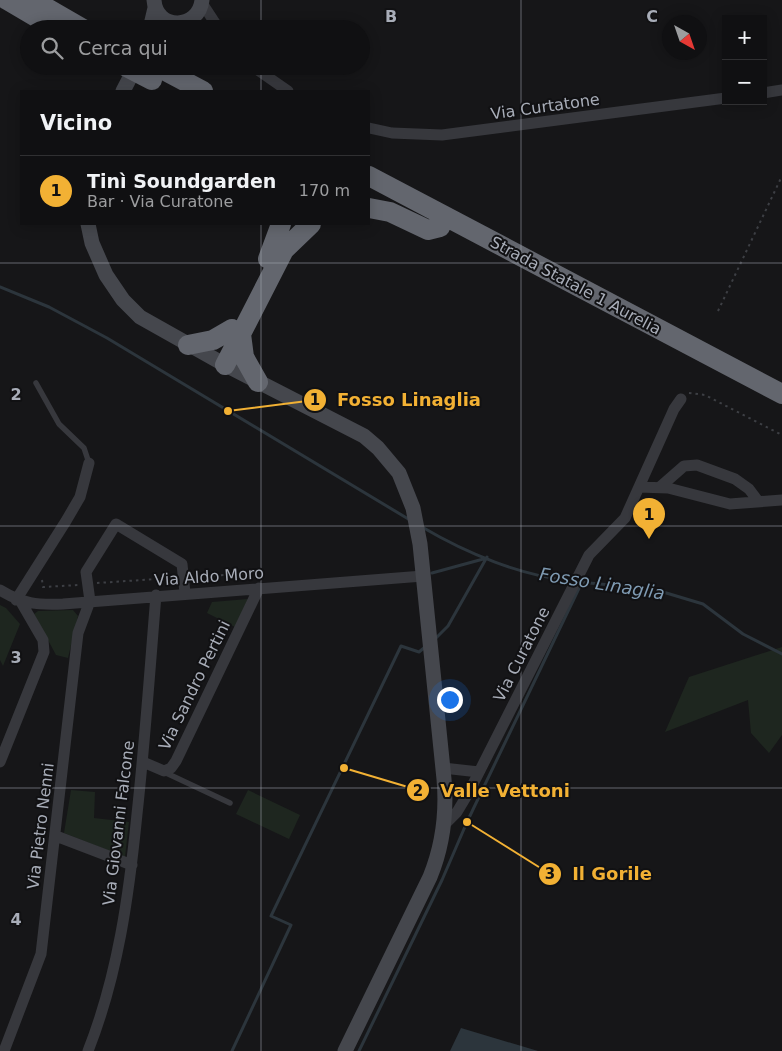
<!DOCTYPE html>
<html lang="it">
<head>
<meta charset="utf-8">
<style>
  body { margin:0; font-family:"DejaVu Sans",sans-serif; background:#1e1e20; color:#f1f3f6 }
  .controls { position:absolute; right:15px; top:15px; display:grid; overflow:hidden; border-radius:0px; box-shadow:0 2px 12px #0003 }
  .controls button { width:45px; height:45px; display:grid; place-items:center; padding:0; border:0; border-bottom:1px solid #303032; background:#101012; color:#f1f3f6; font:25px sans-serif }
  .compass { position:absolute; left:662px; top:15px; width:45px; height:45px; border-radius:50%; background:#101012; box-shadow:0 2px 12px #0003; rotate:140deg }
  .you { position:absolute; left:449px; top:699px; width:18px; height:18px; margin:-12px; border:4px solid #fff; border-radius:50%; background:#1a73e8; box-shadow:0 0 0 8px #1a73e833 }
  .badge { display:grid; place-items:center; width:32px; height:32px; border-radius:50%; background:#f2b134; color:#111; font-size:16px; font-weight:700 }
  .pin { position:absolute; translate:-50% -41px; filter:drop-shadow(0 1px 2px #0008) }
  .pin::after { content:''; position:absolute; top:26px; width:18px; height:15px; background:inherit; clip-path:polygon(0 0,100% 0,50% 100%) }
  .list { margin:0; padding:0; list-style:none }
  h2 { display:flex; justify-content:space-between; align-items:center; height:65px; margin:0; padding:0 20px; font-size:21px }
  h2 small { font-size:16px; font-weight:400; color:#9c9d9f }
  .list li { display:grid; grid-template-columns:32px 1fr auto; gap:15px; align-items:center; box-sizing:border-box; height:70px; padding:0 20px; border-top:1px solid #303032 }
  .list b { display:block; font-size:19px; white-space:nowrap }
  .list p { margin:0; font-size:16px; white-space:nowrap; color:#9c9d9f }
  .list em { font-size:16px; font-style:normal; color:#9c9d9f }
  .icon { flex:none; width:28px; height:28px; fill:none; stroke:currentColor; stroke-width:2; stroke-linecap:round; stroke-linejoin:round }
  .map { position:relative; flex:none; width:782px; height:1051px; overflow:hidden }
  .search { position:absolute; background:#101012; box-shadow:0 2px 12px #0003; left:20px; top:20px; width:350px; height:55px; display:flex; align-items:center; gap:12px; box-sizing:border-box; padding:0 18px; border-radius:28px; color:#9c9d9f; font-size:19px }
  .panel { position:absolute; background:#101012; box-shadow:0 2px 12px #0003; left:20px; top:90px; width:350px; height:135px; border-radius:0px }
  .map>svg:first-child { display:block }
</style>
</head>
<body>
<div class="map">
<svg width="782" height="1051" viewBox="0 0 782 1051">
  <rect width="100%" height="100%" fill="#161618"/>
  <path fill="#1e261f" d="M248,599L235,627L207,613L212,602Z
    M0,605L6,608L20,624L3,666L0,660Z
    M73,610L78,616L68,658L56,655L34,614L38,611Z
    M782,647V735L769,753L751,733L748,700L665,732L689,677Z
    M71,790L95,792L94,818L129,822L125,857L64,833Z
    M248,790L300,815L289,839L236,814Z"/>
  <path fill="#2c353c" d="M461,1028L538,1051H450Z"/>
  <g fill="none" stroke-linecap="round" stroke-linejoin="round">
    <path stroke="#2c353c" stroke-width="3" d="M0,287L49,307L107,338L410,520
      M422,527C466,553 521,576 572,581
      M432,573L487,558
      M579,582L653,589L703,604L743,634L782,654
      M434,640L448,626L487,557
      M232,1051L291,925L271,916L401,646L419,652L425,647
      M359,1051L442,880L467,822L582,582"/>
    <path stroke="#3d3f44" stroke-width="2" stroke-dasharray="2.5 4" stroke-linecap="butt" d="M718,311L782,176
      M689,393L705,395L782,435
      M195,577L255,573L263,578
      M42,580L43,587L78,585
      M97,583L172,578"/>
    <path stroke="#37383d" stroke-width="5.5" d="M36,383L59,424L84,448L89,463
      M164,772L230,803"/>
    <path stroke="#37383d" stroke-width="11" d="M202,3L219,29
      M252,66L288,91
      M763,93L782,90
      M369,128L392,133L442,135L726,98
      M639,487L668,488L730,504L782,500
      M660,487L684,466L697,465L735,479L749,489L758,501
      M0,590C23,604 37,605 63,604L423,576
      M16,600L66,521L80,497L89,463
      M0,762L44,652L43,640L21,602
      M143,762L164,771L171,768L176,761L259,588
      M443,768L479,772
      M444,825L457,812L469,792L589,555L625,518L674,409L681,399
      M56,836L132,865
      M4,1051L41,954L78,633L90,601L86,572L116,524L182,564L185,593
      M88,1051C118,975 129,895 137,814C145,741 150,668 156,595"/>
    <path stroke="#45474d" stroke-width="15" d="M154,0C156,31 199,30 202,0
      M150,29L155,8
      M123,91L136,66
      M88,224L92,243L106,275L123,300L140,317L220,362L364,436L378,448L399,473L413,508L420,544L444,779C447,813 443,845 430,877L345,1051"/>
    <path stroke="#63666e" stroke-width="20" d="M7,0L46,23
      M33,0L83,29
      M156,66L203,91
      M369,176L782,394
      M369,208L390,212L428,230L440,227
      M268,259L281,224
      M241,334L244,357L258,382
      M188,345L213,340L232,329
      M225,365L284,250L311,224"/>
    <path stroke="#63666e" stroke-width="20" d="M125,66L152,80"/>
  </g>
  <path fill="none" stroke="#a8adb8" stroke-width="1" stroke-opacity="0.55" d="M261,0V29M521,0V1051M261,66V91M261,224V1051M0,263H782M0,526H782M0,788H782"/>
  <g text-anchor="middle" stroke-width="4" stroke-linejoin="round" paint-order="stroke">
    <g font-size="16" fill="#a8adb8" stroke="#111113">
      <text transform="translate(545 106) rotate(-8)" y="6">Via Curtatone</text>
      <text transform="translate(576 285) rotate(28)" y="6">Strada Statale 1 Aurelia</text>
      <text transform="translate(209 576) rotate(-4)" y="6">Via Aldo Moro</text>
      <text transform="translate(521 654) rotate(-63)" y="6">Via Curatone</text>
      <text transform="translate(194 685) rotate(-64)" y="6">Via Sandro Pertini</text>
      <text transform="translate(118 823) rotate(-83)" y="6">Via Giovanni Falcone</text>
      <text transform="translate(40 826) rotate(-83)" y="6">Via Pietro Nenni</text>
    </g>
    <g font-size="18" font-style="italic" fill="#7f9bb3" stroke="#111113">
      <text transform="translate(602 584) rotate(9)" y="6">Fosso Linaglia</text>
    </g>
  </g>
  <g font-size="16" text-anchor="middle" font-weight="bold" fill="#a8adb8" stroke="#111113" stroke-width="4" stroke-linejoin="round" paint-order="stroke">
    <text x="391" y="22">B</text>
    <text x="652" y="22">C</text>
    <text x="16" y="400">2</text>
    <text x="16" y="663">3</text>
    <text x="16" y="925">4</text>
  </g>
  <path fill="none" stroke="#f2b134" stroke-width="2" d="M228 411L315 400M344 768L418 790M467 822L550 874"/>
  <g fill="#f2b134" stroke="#111113" stroke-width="2">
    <circle cx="228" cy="411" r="5"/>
    <circle cx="344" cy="768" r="5"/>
    <circle cx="467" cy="822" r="5"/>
    <circle cx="315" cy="400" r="12"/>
    <circle cx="418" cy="790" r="12"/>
    <circle cx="550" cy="874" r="12"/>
  </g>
  <g font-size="15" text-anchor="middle" font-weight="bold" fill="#111">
    <text x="315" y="405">1</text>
    <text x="418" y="796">2</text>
    <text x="550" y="879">3</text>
  </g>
  <g font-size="18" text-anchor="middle" font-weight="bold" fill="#f2b134" stroke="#111113" stroke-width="4" stroke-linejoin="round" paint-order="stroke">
    <text x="409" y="406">Fosso Linaglia</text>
    <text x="505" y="797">Valle Vettoni</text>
    <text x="612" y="880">Il Gorile</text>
  </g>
</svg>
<div class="controls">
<button>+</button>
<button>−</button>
</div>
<svg class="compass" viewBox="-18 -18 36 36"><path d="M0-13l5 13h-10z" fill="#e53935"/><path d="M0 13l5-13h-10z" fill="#9c9d9f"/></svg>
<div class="you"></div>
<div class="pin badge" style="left:649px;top:539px">1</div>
<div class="search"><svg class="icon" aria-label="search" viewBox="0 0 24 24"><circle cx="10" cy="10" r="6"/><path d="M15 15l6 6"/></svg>Cerca qui</div>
<section class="panel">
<h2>Vicino<small></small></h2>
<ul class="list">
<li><span class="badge">1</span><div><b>Tinì Soundgarden</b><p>Bar · Via Curatone</p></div><em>170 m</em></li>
</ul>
</section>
</div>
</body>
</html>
